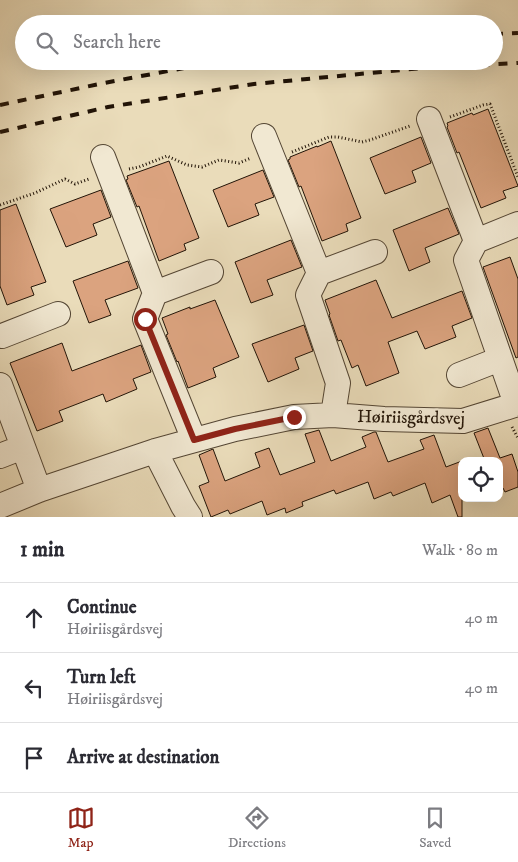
<!DOCTYPE html>
<html lang="en">
<head>
<meta charset="utf-8">
<style>
  body { margin:0; font-family:"IM FELL DW Pica",serif; background:#f7f7f7; color:#2b2b33 }
  .controls { position:absolute; right:15px; bottom:15px; display:grid; overflow:hidden; border-radius:10px; box-shadow:0 5px 20px #0002 }
  .controls button { width:45px; height:45px; display:grid; place-items:center; padding:0; border:0; border-bottom:1px solid #e1e1e2; background:#fff; color:#2b2b33; font:25px sans-serif }
  .stop { position:absolute; width:15px; height:15px; margin:-11px; border:4px solid #8f2418; border-radius:50%; background:#fff }
  .stop.end { background:#8f2418; border-color:#fff; box-shadow:0 1px 5px #0008 }
  .list { margin:0; padding:0; list-style:none }
  h2 { display:flex; justify-content:space-between; align-items:center; height:65px; margin:0; padding:0 20px; font-size:21px }
  h2 small { font-size:16px; font-weight:400; color:#7c7c81 }
  .list li { display:grid; grid-template-columns:32px 1fr auto; gap:15px; align-items:center; box-sizing:border-box; height:70px; padding:0 20px; border-top:1px solid #e1e1e2 }
  .list b { display:block; font-size:19px; white-space:nowrap }
  .list p { margin:0; font-size:16px; white-space:nowrap; color:#7c7c81 }
  .list em { font-size:16px; font-style:normal; color:#7c7c81 }
  .icon { flex:none; width:28px; height:28px; fill:none; stroke:currentColor; stroke-width:2; stroke-linecap:round; stroke-linejoin:round }
  .map { position:relative; flex:none; width:518px; height:517px; overflow:hidden }
  .search { position:absolute; background:#fff; box-shadow:0 5px 20px #0002; left:15px; right:15px; top:15px; height:55px; display:flex; align-items:center; gap:12px; box-sizing:border-box; padding:0 18px; border-radius:28px; color:#7c7c81; font-size:19px }
  .sheet { height:275px; background:#fff }
  nav { display:flex; justify-content:space-around; align-items:center; box-sizing:border-box; height:70px; border-top:1px solid #e1e1e2; background:#fff; font-size:14px; color:#7c7c81 }
  nav a { display:grid; justify-items:center; gap:2px }
  nav .on { color:#8f2418 }
  .map>svg:first-child { display:block }
</style>
</head>
<body>
<div class="map">
<svg width="518" height="517" viewBox="0 0 518 517">
  <rect width="100%" height="100%" fill="#eadcba"/>
  <filter id="stains"><feTurbulence type="fractalNoise" baseFrequency=".004" numOctaves="4"/><feColorMatrix values="0 0 0 0 .2 0 0 0 0 .09 0 0 0 0 .02 0 0 0 .5 -.17"/></filter>
  <radialGradient id="worn" r=".72"><stop offset=".6" stop-color="#630" stop-opacity="0"/><stop offset="1" stop-color="#630" stop-opacity=".3"/></radialGradient>
  <path fill="#dba37f" stroke="#221407" d="M488,109L518,186L503,191L506,198L481,208L459,152L457,153L447,127L448,126L447,123L472,113L473,115Z
    M421,137L431,163L412,171L416,182L385,194L370,158Z
    M331,141L361,218L346,224L348,231L322,241L301,186L299,187L288,160L290,159V157L317,146V147Z
    M169,161L199,238L184,244L186,250L159,261L139,206L137,207L126,180L128,179L127,176Z
    M263,170L274,197L255,204L259,215L228,227L213,190Z
    M101,190L111,217L93,224L97,235L66,247L50,209Z
    M16,204L46,282L31,287L34,295L7,305L0,286V210Z
    M448,208L459,234L425,248L430,262L409,271L393,230Z
    M291,240L302,267L267,280L273,295L251,303L235,262Z
    M510,257L518,279V357L516,358L483,267Z
    M128,261L138,288L105,300L111,315L89,323L73,281Z
    M376,280L392,318L462,291L472,318L452,326L456,337L425,349L417,331L388,342L399,373L366,386L358,365L352,368L341,340L338,341L329,315L330,314L325,300Z
    M215,300L239,357L213,368L216,377L188,388L178,361L177,362L166,335L168,334L162,318L190,307V309Z
    M304,325L313,351L295,358L299,369L268,382L252,344Z
    M62,343L72,371L141,345L151,372L133,379L137,389L106,402L103,394L59,411L63,421L37,431L10,363Z
    M488,428L500,458L512,454L518,472V487L505,492L503,488L499,489V461H485L474,433Z
    M319,430L331,461L366,447L362,437L374,432H376L388,462L424,449L420,440L434,435L446,467L462,461V517H458L450,495L432,503L425,483L393,496L391,492L374,499L368,482L336,494L334,490L302,502L303,506L286,513L285,508L267,515L262,501L230,514L228,510L211,517L199,486L209,482L199,455L213,449L225,481L260,467L255,453L269,448L280,475L315,462L305,434Z"/>
  <g fill="none" stroke-linecap="round" stroke-linejoin="round">
    <g stroke="#544634" stroke-width="26">
      <path id="minor" d="M429,119L476,241L466,260L516,404
        M264,136L319,273L308,295L338,383L333,415
        M103,157L155,293L145,319L194,440
        M476,241L518,224
        M319,273L375,252
        M155,293L211,272
        M2,336L58,314
        M459,375L500,359
        M0,385L39,490
        M155,451L183,506L190,517
        M0,456L23,447
        M0,506L39,490L155,451L235,429L294,417L333,415L384,419L463,421L518,404"/>
    </g>
    <path stroke="#221407" stroke-width="3" stroke-dasharray="1 2.5" stroke-linecap="butt" d="M450,117L483,105L490,104L518,177
      M292,152L329,137H338L362,142L370,140L410,126
      M129,169L139,167L167,156L187,165L202,167L219,160L239,163L251,158
      M0,205L35,193L65,179L75,184L89,179
      M512,427L518,438"/>
    <use href="#minor" stroke="#f1e8d2" stroke-width="24"/>
    <path stroke="#221407" stroke-width="4" stroke-dasharray="9 9" stroke-linecap="butt" d="M494,34L518,33
      M0,105L104,83L222,61
      M0,132L108,107L254,84L423,68L518,63"/>
  </g>
  <g fill="none" stroke-linecap="round" stroke-linejoin="round">
    <path stroke="#8f2418" stroke-width="6" d="M145,319L194,440L235,429L294,417"/>
  </g>
  <g text-anchor="middle" stroke-width="4" stroke-linejoin="round" paint-order="stroke">
    <g font-size="18" fill="#221407" stroke="#f1e8d2">
      <text transform="translate(411 417) rotate(1)" y="6">Høiriisgårdsvej</text>
    </g>
  </g>
  <rect width="100%" height="100%" filter="url(#stains)"/>
  <rect width="100%" height="100%" fill="url(#worn)"/>
</svg>
<div class="controls">
<button><svg class="icon" aria-label="locate" viewBox="0 0 24 24"><circle cx="12" cy="12" r="6"/><path d="M12 2v4M12 18v4M2 12h4M18 12h4"/></svg></button>
</div>
<div class="stop" style="left:145px;top:319px"></div>
<div class="stop end" style="left:294px;top:417px"></div>
<div class="search"><svg class="icon" aria-label="search" viewBox="0 0 24 24"><circle cx="10" cy="10" r="6"/><path d="M15 15l6 6"/></svg>Search here</div>
</div>
<section class="sheet">
<h2>1 min<small>Walk · 80 m</small></h2>
<ul class="list">
<li><svg class="icon" aria-label="ahead" viewBox="0 0 24 24"><path d="M12 20V5M6 11l6-6 6 6"/></svg><div><b>Continue</b><p>Høiriisgårdsvej</p></div><em>40 m</em></li>
<li><svg class="icon" aria-label="left" viewBox="0 0 24 24"><path d="M17 20v-9H6M10 6l-5 5 5 5"/></svg><div><b>Turn left</b><p>Høiriisgårdsvej</p></div><em>40 m</em></li>
<li><svg class="icon" aria-label="arrive" viewBox="0 0 24 24"><path d="M6 21V4h12l-3 4 3 4H6"/></svg><div><b>Arrive at destination</b></div></li>
</ul>
</section>
<nav>
<a class="on"><svg class="icon" aria-label="map" viewBox="0 0 24 24"><path d="M3 6l6-2 6 2 6-2v14l-6 2-6-2-6 2zM9 4v14M15 6v14"/></svg>Map</a>
<a><svg class="icon" aria-label="directions" viewBox="0 0 24 24"><path d="M12 3l9 9-9 9-9-9zM9 14v-3h6M13 9l2 2-2 2"/></svg>Directions</a>
<a><svg class="icon" aria-label="saved" viewBox="0 0 24 24"><path d="M7 4h10v16l-5-4-5 4z"/></svg>Saved</a>
</nav>
</body>
</html>
